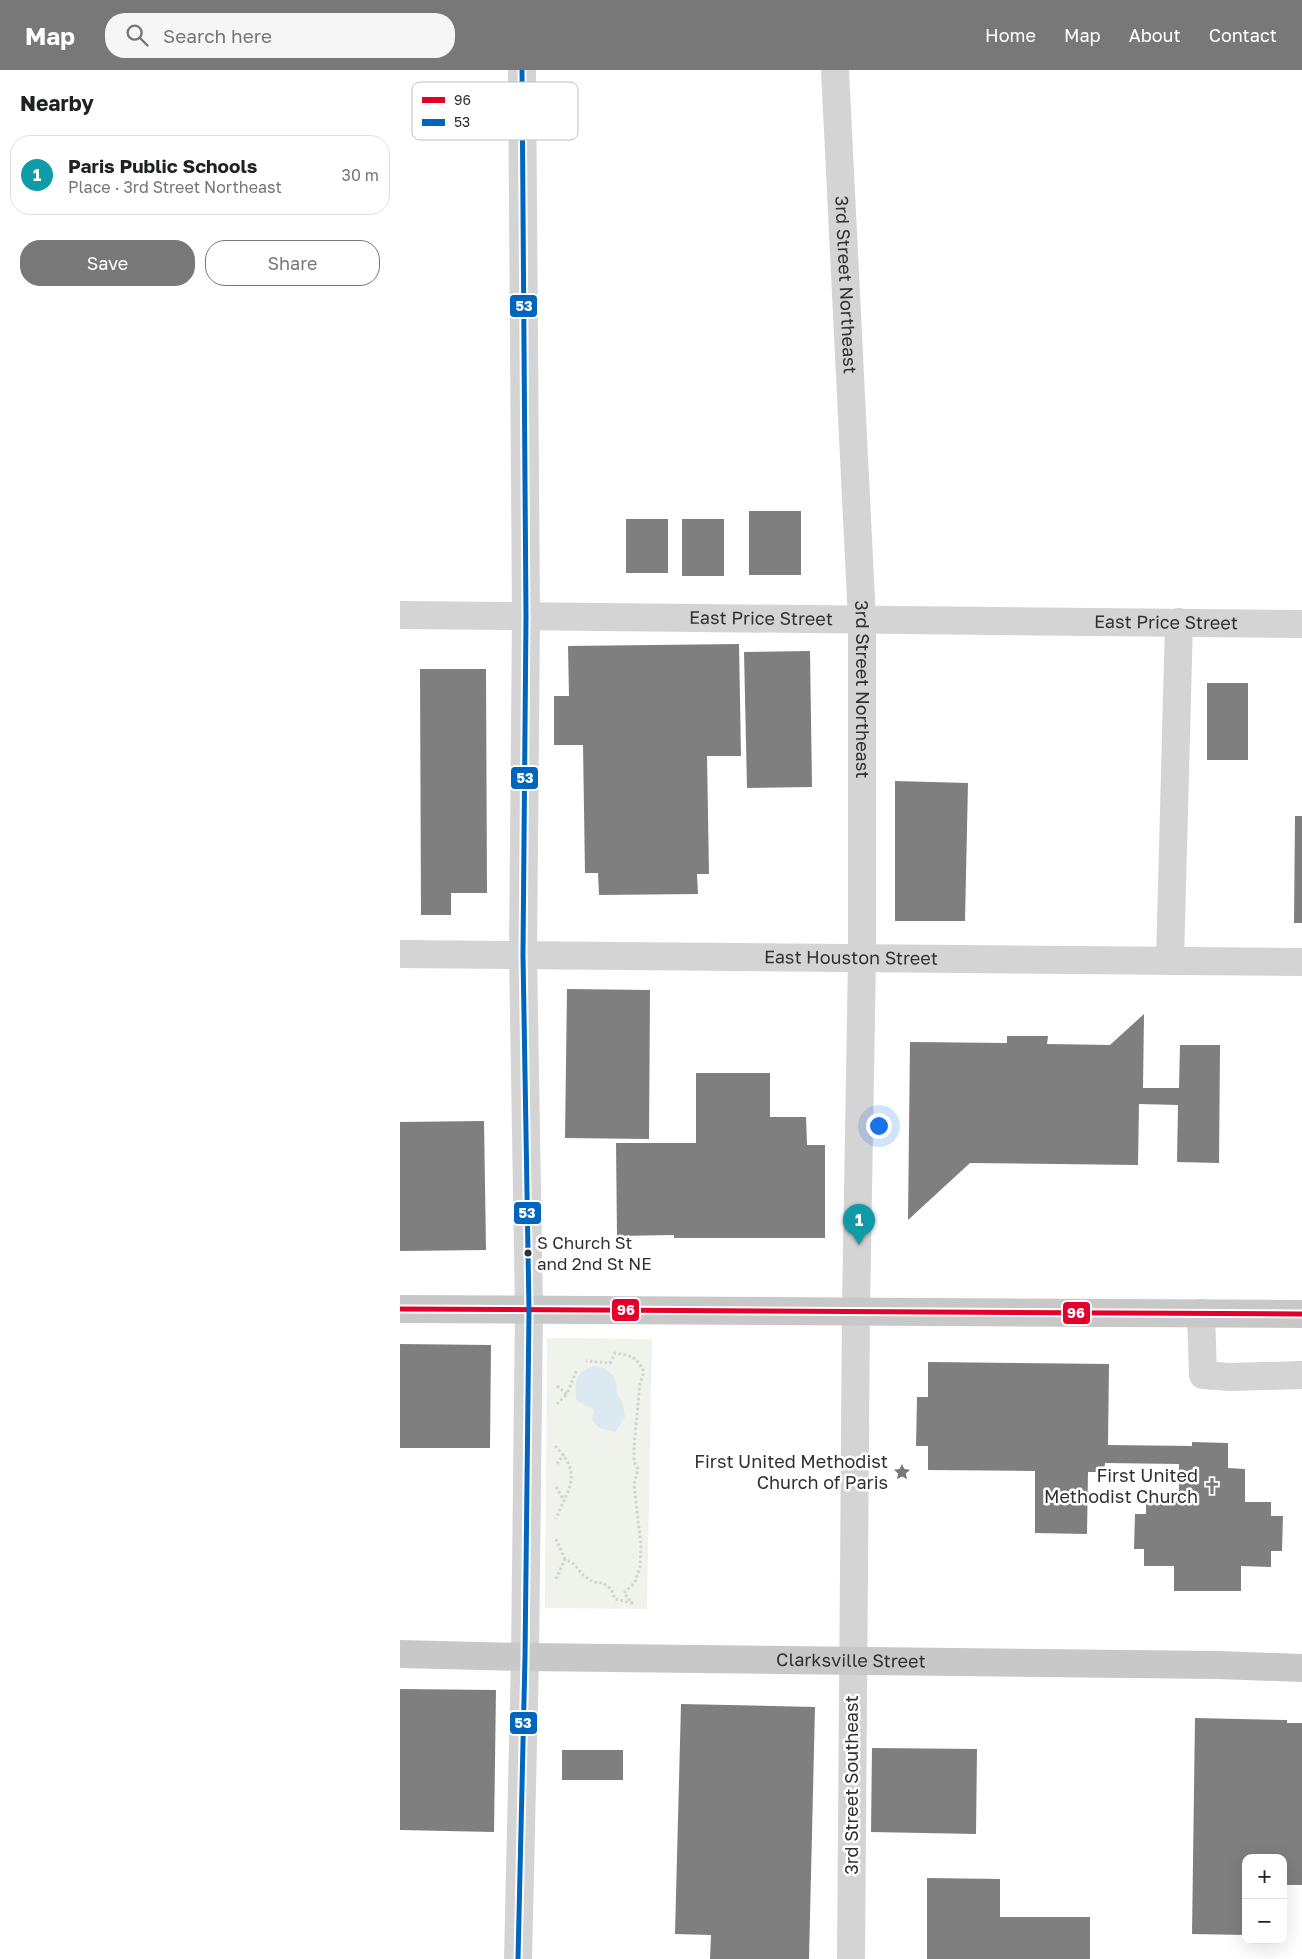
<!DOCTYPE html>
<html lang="en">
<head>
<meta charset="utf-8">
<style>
  body { margin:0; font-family:"Golos Text",sans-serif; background:#f6f6f6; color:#202124 }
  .controls { position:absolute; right:15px; bottom:15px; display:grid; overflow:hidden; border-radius:10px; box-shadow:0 5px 20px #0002 }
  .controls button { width:45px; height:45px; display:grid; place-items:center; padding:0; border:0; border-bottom:1px solid #e0e0e0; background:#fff; color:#202124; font:25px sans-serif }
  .you { position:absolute; left:478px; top:1055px; width:18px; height:18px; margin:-12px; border:4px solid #fff; border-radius:50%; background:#1a73e8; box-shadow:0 0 0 8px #1a73e833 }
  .badge { display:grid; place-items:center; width:32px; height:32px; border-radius:50%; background:#787878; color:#fff; font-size:16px; font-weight:700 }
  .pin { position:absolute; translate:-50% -41px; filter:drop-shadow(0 1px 2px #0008) }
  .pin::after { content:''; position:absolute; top:26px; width:18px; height:15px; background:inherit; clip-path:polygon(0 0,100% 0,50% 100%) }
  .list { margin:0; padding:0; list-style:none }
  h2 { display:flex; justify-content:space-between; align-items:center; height:65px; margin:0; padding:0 20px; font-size:21px }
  h2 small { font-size:16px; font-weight:400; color:#757577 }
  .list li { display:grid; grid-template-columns:32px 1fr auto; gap:15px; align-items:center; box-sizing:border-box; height:80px; margin:0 10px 10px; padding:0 10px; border:1px solid #e0e0e0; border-radius:20px }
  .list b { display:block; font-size:19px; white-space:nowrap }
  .list p { margin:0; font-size:16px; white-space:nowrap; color:#757577 }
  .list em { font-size:16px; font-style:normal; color:#757577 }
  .actions { display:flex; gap:10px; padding:15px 20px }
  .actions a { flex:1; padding:11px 0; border:1px solid #787878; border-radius:20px; text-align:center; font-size:18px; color:#787878 }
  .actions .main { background:#787878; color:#fff }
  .icon { flex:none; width:28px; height:28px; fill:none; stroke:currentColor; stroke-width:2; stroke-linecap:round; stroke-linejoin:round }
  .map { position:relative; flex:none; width:902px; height:1889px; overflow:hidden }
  header { display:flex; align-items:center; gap:30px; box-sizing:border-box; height:70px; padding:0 25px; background:#787878; color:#fff }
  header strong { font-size:24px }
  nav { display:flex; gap:28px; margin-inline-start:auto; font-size:18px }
  .search { width:350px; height:45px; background:#f6f6f6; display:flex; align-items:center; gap:12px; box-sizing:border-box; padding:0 18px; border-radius:20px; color:#757577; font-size:19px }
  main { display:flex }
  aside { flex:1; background:#fff }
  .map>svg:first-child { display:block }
</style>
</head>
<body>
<header>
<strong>Map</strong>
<div class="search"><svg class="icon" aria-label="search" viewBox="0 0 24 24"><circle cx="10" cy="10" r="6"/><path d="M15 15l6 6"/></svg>Search here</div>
<nav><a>Home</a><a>Map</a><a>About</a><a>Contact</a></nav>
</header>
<main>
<aside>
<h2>Nearby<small></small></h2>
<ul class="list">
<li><span class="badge" style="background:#0f9aa8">1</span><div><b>Paris Public Schools</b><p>Place · 3rd Street Northeast</p></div><em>30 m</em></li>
</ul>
<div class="actions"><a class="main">Save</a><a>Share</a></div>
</aside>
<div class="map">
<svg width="902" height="1889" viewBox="0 0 902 1889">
  <rect width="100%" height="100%" fill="#fff"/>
  <path fill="#f0f2ec" d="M147,1268L252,1269L247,1539L145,1538Z"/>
  <path fill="#dde9f0" d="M194,1296L204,1298L213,1306L216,1312L217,1324L223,1334L225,1347L215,1362L199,1358L192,1350L194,1340L177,1331C173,1315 176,1300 194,1296Z"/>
  <path fill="#7f7f7f" d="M349,441H401V505H349Z
    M226,449H268V503H226Z
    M282,449H324V506H282Z
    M339,574L341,686H307L309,804H297L298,824L199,825L198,803H185L183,675H154V626H169L168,576Z
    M410,581L412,717L347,718L344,582Z
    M20,599H86L87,823H51V845H21Z
    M807,613H848V690H807Z
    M495,711L568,713L565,851H495Z
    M895,746H902V853H894Z
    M167,919L250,920L249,1069L165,1068Z
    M744,944L743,1018H779L780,975H820L819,1093L777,1092L778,1035L739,1034L738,1095L570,1093L508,1150L510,972L607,973V966H648L647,974L710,975Z
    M296,1003H370V1047H406L407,1075H425V1168H274V1165L217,1166L216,1073H296Z
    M84,1051L86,1180L0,1181V1052Z
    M0,1274L91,1275L90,1378H0Z
    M528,1292L709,1294L708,1375L792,1376V1372L828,1373V1398L845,1399V1432H871V1446H883L882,1481H871V1497L841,1496V1521H774V1496H744V1479H734L735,1444H746V1430L779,1431V1394L705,1393L704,1402H688L687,1464L635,1463V1401L528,1400V1376H516L517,1327H528Z
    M0,1619L96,1620L94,1762L0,1760Z
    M281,1634L415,1637L409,1889H310L311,1865L275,1864Z
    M795,1648L887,1650V1653H902V1815H883V1788H846V1865L792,1864Z
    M472,1678L577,1679L576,1764L471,1762Z
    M162,1680H223V1710H162Z
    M527,1808L600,1809V1847H690V1889H527Z"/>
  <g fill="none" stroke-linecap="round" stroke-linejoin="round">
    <path stroke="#d3d3d3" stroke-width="3" stroke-dasharray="2.5 2.5" stroke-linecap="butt" d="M157,1316L167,1324L177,1299
      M157,1334L167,1324
      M155,1376C184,1405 168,1418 156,1449
      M157,1394L164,1384
      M156,1417L164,1430
      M156,1469L165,1489L174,1494L183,1505L193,1512L203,1513L211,1519L215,1529L232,1533L224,1523L235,1512L240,1497L241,1477L234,1414L238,1399L234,1392V1377L240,1313L244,1302C236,1286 232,1286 215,1283L210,1293L186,1291
      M156,1509L165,1489"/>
    <g stroke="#d4d4d4" stroke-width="28">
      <path id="s1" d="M435,0L462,550V888L456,1240L451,1889"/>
      <path id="s2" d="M0,545L902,554"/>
      <path id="s3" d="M0,884L902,892"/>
      <path d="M770,891L779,552"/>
      <path d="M801,1243L803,1305L830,1307L902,1305"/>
      <path d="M118,1889L125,1587L129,1240L123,885L126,547L122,0"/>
    </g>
    <g stroke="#c8c8c8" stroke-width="28">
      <path d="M0,1239L902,1244"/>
      <path id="s4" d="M0,1584L125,1587L818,1595L902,1598"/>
    </g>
    <g stroke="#fff" stroke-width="9">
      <path id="bus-1" d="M0,1239L902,1244"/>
    </g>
    <g stroke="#fff" stroke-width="9">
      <path id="bus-2" d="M118,1889L125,1587L129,1240L123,885L126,547L122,0"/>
    </g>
    <use href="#bus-1" stroke="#e4002b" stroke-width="5"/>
    <use href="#bus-2" stroke="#0065bd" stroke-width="5"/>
  </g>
  <defs>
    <g id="sight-bare" transform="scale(1.35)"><path d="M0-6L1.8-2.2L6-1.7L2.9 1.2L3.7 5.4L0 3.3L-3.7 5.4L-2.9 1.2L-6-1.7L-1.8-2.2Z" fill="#787878" stroke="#fff" stroke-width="2.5" paint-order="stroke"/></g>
    <g id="church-bare" transform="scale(1.35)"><path d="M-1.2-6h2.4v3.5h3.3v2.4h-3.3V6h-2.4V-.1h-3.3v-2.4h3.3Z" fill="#787878" stroke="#fff" stroke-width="2.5" paint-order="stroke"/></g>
  </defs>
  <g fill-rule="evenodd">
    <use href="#sight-bare" x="502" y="1402"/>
    <use href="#church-bare" x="812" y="1416"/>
  </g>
  <circle fill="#303030" stroke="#fff" stroke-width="2" cx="128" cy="1183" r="4.5"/>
  <g text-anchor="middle" stroke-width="5" stroke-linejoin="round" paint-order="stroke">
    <g font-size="17" fill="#303030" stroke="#fff" text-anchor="start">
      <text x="137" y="1179">S Church St<tspan x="137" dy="21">and 2nd St NE</tspan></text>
    </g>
    <g font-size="18" fill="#303030" stroke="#fff">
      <text dy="6" stroke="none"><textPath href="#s1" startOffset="215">3rd Street Northeast</textPath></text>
      <text dy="6" stroke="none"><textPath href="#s2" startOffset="361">East Price Street</textPath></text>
      <text dy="6" stroke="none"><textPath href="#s2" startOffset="766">East Price Street</textPath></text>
      <text dy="6" stroke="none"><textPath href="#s1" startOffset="620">3rd Street Northeast</textPath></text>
      <text dy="6" stroke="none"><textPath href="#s3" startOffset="451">East Houston Street</textPath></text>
      <text dy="6" stroke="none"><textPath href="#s4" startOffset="451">Clarksville Street</textPath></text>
      <text transform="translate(452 1715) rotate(-90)" y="6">3rd Street Southeast</text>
    </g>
    <g font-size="18" fill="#303030" stroke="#fff" text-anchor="end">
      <text x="488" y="1398">First United Methodist<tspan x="488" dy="21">Church of Paris</tspan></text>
      <text x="798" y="1412">First United<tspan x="798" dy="21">Methodist Church</tspan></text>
    </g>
  </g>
  <rect x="12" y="12" width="166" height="58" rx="8" fill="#fff" stroke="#c1c1c1" stroke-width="1"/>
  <rect x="22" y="27" width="23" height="6" fill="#e4002b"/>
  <rect x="22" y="49" width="23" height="7" fill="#0065bd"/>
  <g font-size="14" fill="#303030">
    <text x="54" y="35">96</text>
    <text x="54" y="57">53</text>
  </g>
  <g stroke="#fff" stroke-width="2">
    <rect x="109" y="224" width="29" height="24" rx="5" fill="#0065bd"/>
    <rect x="110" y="696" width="29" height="24" rx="5" fill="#0065bd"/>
    <rect x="113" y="1131" width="29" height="24" rx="5" fill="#0065bd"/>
    <rect x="211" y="1228" width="29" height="24" rx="5" fill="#e4002b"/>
    <rect x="662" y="1231" width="29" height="24" rx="5" fill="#e4002b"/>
    <rect x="109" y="1641" width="29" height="24" rx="5" fill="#0065bd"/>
  </g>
  <g font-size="14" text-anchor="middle" font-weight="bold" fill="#fff">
    <text x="124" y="241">53</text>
    <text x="125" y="713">53</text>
    <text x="127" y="1148">53</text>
    <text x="226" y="1245">96</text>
    <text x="676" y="1248">96</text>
    <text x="123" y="1658">53</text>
  </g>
</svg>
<div class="controls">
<button>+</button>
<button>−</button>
</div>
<div class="you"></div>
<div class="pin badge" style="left:459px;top:1175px;background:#0f9aa8">1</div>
</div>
</main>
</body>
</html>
